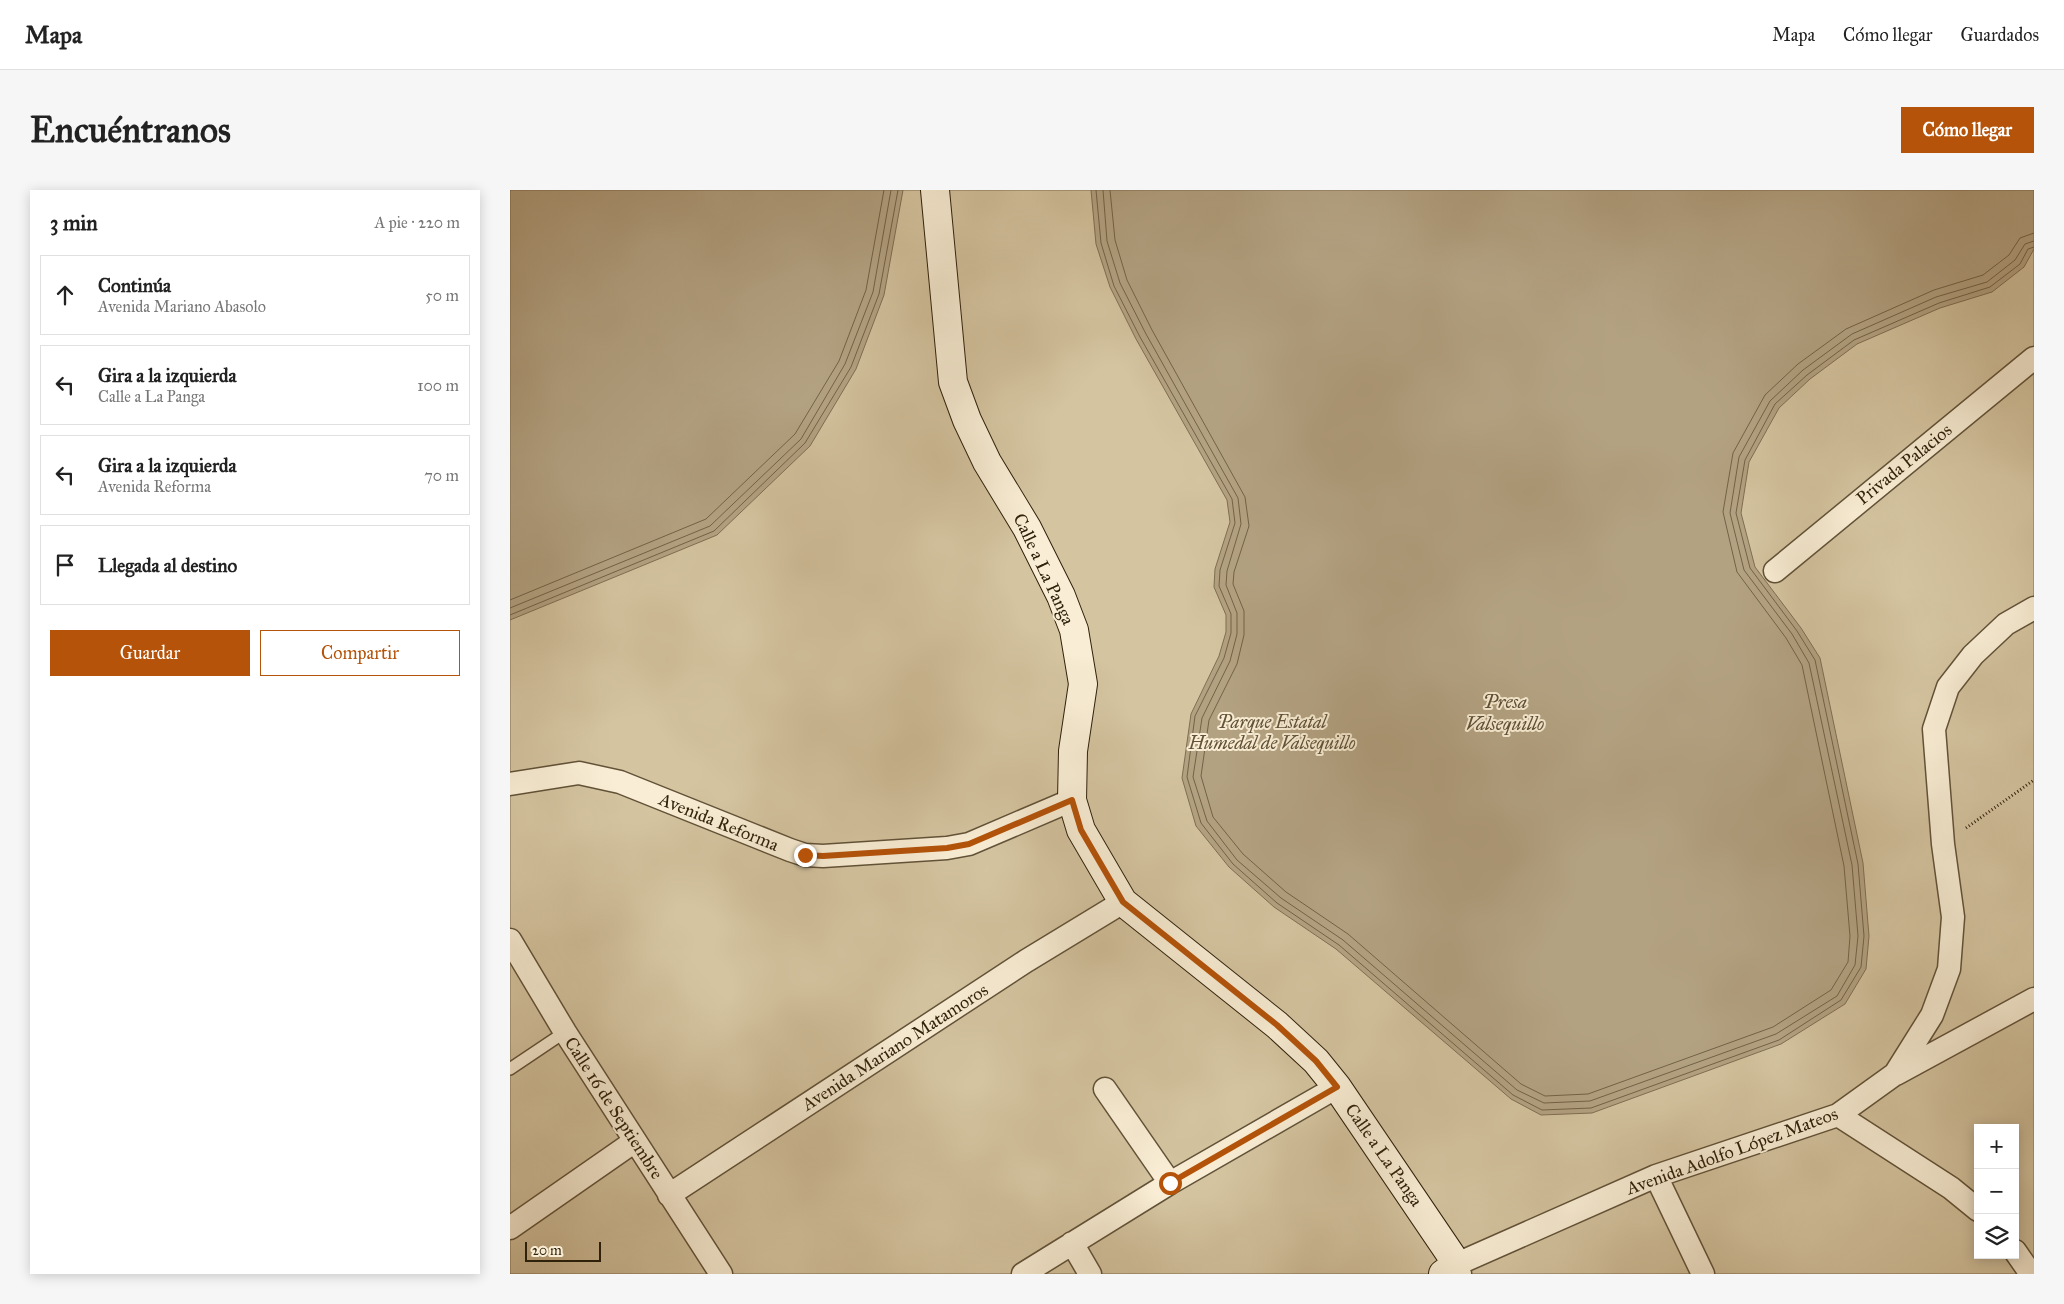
<!DOCTYPE html>
<html lang="es">
<head>
<meta charset="utf-8">
<style>
  body { margin:0; font-family:"IM FELL Great Primer",serif; background:#f6f6f6; color:#222 }
  .controls { position:absolute; right:15px; bottom:15px; display:grid; overflow:hidden; border-radius:0px; box-shadow:0 2px 12px #0003 }
  .controls button { width:45px; height:45px; display:grid; place-items:center; padding:0; border:0; border-bottom:1px solid #e0e0e0; background:#fff; color:#222; font:25px sans-serif }
  .scale { position:absolute; left:15px; bottom:12px; width:76px; box-sizing:border-box; padding-left:5px; border:2px solid #30210b; border-top:0; font-size:14px; line-height:18px; white-space:nowrap; color:#30210b; -webkit-text-stroke:4px #f9eed5; paint-order:stroke }
  .stop { position:absolute; width:15px; height:15px; margin:-11px; border:4px solid #b45309; border-radius:50%; background:#fff }
  .stop.end { background:#b45309; border-color:#fff; box-shadow:0 1px 5px #0008 }
  .list { margin:0; padding:0; list-style:none }
  h2 { display:flex; justify-content:space-between; align-items:center; height:65px; margin:0; padding:0 20px; font-size:21px }
  h2 small { font-size:16px; font-weight:400; color:#767676 }
  .list li { display:grid; grid-template-columns:32px 1fr auto; gap:15px; align-items:center; box-sizing:border-box; height:80px; margin:0 10px 10px; padding:0 10px; border:1px solid #e0e0e0; border-radius:0px }
  .list b { display:block; font-size:19px; white-space:nowrap }
  .list p { margin:0; font-size:16px; white-space:nowrap; color:#767676 }
  .list em { font-size:16px; font-style:normal; color:#767676 }
  .actions { display:flex; gap:10px; padding:15px 20px }
  .actions a { flex:1; padding:11px 0; border:1px solid #b45309; border-radius:0px; text-align:center; font-size:18px; color:#b45309 }
  .actions .main { background:#b45309; color:#fff }
  .icon { flex:none; width:28px; height:28px; fill:none; stroke:currentColor; stroke-width:2; stroke-linecap:round; stroke-linejoin:round }
  .map { position:relative; flex:none; width:1524px; height:1084px; overflow:hidden; border-radius:0px }
  header { display:flex; align-items:center; gap:30px; box-sizing:border-box; height:70px; padding:0 25px; background:#fff; border-bottom:1px solid #e0e0e0 }
  header strong { font-size:24px }
  nav { display:flex; gap:28px; margin-inline-start:auto; font-size:18px }
  .intro { display:flex; align-items:center; justify-content:space-between; box-sizing:border-box; height:120px; padding:0 30px }
  h1 { margin:0; font-size:35px }
  .button { padding:12px 22px; border-radius:0px; background:#b45309; color:#fff; font-size:18px; font-weight:700 }
  main { display:flex; gap:30px; padding:0 30px }
  aside { flex:1; background:#fff; border-radius:0px; box-shadow:0 2px 12px #0003 }
  .map>svg:first-child { display:block }
</style>
</head>
<body>
<header>
<strong>Mapa</strong>
<nav><a>Mapa</a><a>Cómo llegar</a><a>Guardados</a></nav>
</header>
<div class="intro"><h1>Encuéntranos</h1><a class="button">Cómo llegar</a></div>
<main>
<aside>
<h2>3 min<small>A pie · 220 m</small></h2>
<ul class="list">
<li><svg class="icon" aria-label="ahead" viewBox="0 0 24 24"><path d="M12 20V5M6 11l6-6 6 6"/></svg><div><b>Continúa</b><p>Avenida Mariano Abasolo</p></div><em>50 m</em></li>
<li><svg class="icon" aria-label="left" viewBox="0 0 24 24"><path d="M17 20v-9H6M10 6l-5 5 5 5"/></svg><div><b>Gira a la izquierda</b><p>Calle a La Panga</p></div><em>100 m</em></li>
<li><svg class="icon" aria-label="left" viewBox="0 0 24 24"><path d="M17 20v-9H6M10 6l-5 5 5 5"/></svg><div><b>Gira a la izquierda</b><p>Avenida Reforma</p></div><em>70 m</em></li>
<li><svg class="icon" aria-label="arrive" viewBox="0 0 24 24"><path d="M6 21V4h12l-3 4 3 4H6"/></svg><div><b>Llegada al destino</b></div></li>
</ul>
<div class="actions"><a class="main">Guardar</a><a>Compartir</a></div>
</aside>
<div class="map">
<svg width="1524" height="1084" viewBox="0 0 1524 1084">
  <rect width="100%" height="100%" fill="#f6e5bf"/>
  <filter id="stains"><feTurbulence type="fractalNoise" baseFrequency=".004" numOctaves="4"/><feColorMatrix values="0 0 0 0 .2 0 0 0 0 .09 0 0 0 0 .02 0 0 0 .5 -.17"/></filter>
  <radialGradient id="worn" r=".72"><stop offset=".6" stop-color="#630" stop-opacity="0"/><stop offset="1" stop-color="#630" stop-opacity=".3"/></radialGradient>
  <path fill="#d4c4a0" stroke="#827256" fill-rule="evenodd" d="M0,0H1524V1084H0ZM1468,938H1505V1065H1468Z"/>
  <path fill="#b3a282" stroke="#7f6e52" d="M0,0H393L374,105L346,179L300,256L207,345L0,430Z
    M581,0H1524V59L1514,77L1482,102L1430,118L1347,154L1300,189L1269,218L1239,272L1231,323L1245,377L1291,438L1310,468L1353,673L1359,746L1356,779L1335,814L1271,854L1082,923L1031,925L1001,909L826,759L764,717L719,677L686,636L672,588L681,524L709,466L716,442V425L704,397L705,379L720,332L717,310L626,149L600,97L586,54Z"/>
  <g fill="none" stroke-linecap="round" stroke-linejoin="round">
    <path stroke="#726246" stroke-width="1" d="M586,0L591,53L604,96L630,147L722,309L725,333L710,380L709,396L721,424V443L714,468L685,526L677,587L691,633L723,674L767,713L829,755L1003,905L1032,920L1081,918L1269,850L1331,810L1351,777L1354,746L1348,674L1305,470L1287,441L1240,378L1226,323L1235,270L1265,214L1297,185L1344,150L1429,113L1480,97L1510,74L1518,59L1524,57
      M593,0L597,51L610,93L636,144L728,308L731,334L717,381L716,395L727,423V444L720,471L692,528L683,587L697,631L727,670L771,708L833,750L1007,900L1034,913L1080,911L1266,844L1327,806L1345,775L1348,746L1342,675L1299,473L1282,444L1234,380L1220,323L1229,267L1260,211L1293,180L1342,144L1426,107L1477,92L1505,70L1515,54L1524,51
      M600,0L605,50L617,90L642,140L735,307L739,336L724,382L723,394L734,421V445L727,474L699,530L691,586L703,627L733,664L776,702L838,744L1011,894L1035,906L1078,904L1263,837L1321,800L1338,772L1340,746L1334,676L1292,475L1276,448L1227,382L1213,322L1223,263L1255,205L1288,174L1336,139L1424,100L1473,85L1499,65L1510,48L1524,43
      M0,410L196,329L285,244L329,171L356,100L374,0
      M0,418L200,336L291,249L335,174L363,102L381,0
      M0,425L204,341L295,253L341,177L369,104L388,0"/>
    <g stroke="#625238" stroke-width="14">
      <path id="lane" d="M0,879L55,842"/>
    </g>
    <g stroke="#625238" stroke-width="25">
      <path id="street" d="M1265,381L1524,168
        M0,594L69,583L110,592L280,660L295,665L313,666L437,658L459,654L562,610
        M0,750L55,842L211,1084
        M1386,884L1524,809
        M595,899L660,993
        M1328,925L1441,998L1468,1020
        M1146,986L1193,1084
        M159,1005L516,771L613,712
        M0,1038L125,951
        M562,1053L580,1084
        M1505,1061L1521,1084
        M513,1084L660,993L827,897
        M950,1084L947,1074L1146,986L1328,925L1385,884L1422,825L1439,779L1443,727L1433,654L1424,539L1438,497L1463,465L1496,434L1524,418"/>
    </g>
    <g stroke="#30210b" stroke-width="30">
      <path id="secondary" d="M425,0L443,192L457,230L477,272L517,338L551,406L564,440L573,494L563,561L562,610L571,640L613,712L767,835L806,871L827,897L947,1074L933,1084"/>
    </g>
    <path stroke="#30210b" stroke-width="3" stroke-dasharray="1 2.5" stroke-linecap="butt" d="M1456,638L1524,590"/>
    <use href="#lane" stroke="#f9eed5" stroke-width="11"/>
    <use href="#street" stroke="#f9eed5" stroke-width="22"/>
    <use href="#secondary" stroke="#f9eed5" stroke-width="28"/>
  </g>
  <g fill="none" stroke-linecap="round" stroke-linejoin="round">
    <path stroke="#b45309" stroke-width="6" d="M295,665L313,666L437,658L459,654L562,610L571,640L613,712L767,835L806,871L827,897L660,993"/>
  </g>
  <g text-anchor="middle" stroke-width="4" stroke-linejoin="round" paint-order="stroke">
    <g font-size="18" fill="#30210b" stroke="#f9eed5">
      <text transform="translate(1394 274) rotate(-39)" y="6">Privada Palacios</text>
      <text transform="translate(534 379) rotate(65)" y="6">Calle a La Panga</text>
      <text transform="translate(209 632) rotate(22)" y="6">Avenida Reforma</text>
      <text transform="translate(385 857) rotate(-33)" y="6">Avenida Mariano Matamoros</text>
      <text transform="translate(104 918) rotate(57)" y="6">Calle 16 de Septiembre</text>
      <text transform="translate(1222 961) rotate(-20)" y="6">Avenida Adolfo López Mateos</text>
      <text transform="translate(874 965) rotate(55)" y="6">Calle a La Panga</text>
    </g>
    <g font-size="18" font-style="italic" fill="#615238" stroke="#f9eed5">
      <text x="762" y="538">Parque Estatal<tspan x="762" dy="21">Humedal de Valsequillo</tspan></text>
    </g>
    <g font-size="19" font-style="italic" fill="#5e4e35" stroke="#f9eed5">
      <text x="995" y="518">Presa<tspan x="995" dy="22">Valsequillo</tspan></text>
    </g>
  </g>
  <rect width="100%" height="100%" filter="url(#stains)"/>
  <rect width="100%" height="100%" fill="url(#worn)"/>
</svg>
<div class="controls">
<button>+</button>
<button>−</button>
<button><svg class="icon" aria-label="layers" viewBox="0 0 24 24"><path d="M12 4l9 5-9 5-9-5zM3 14l9 5 9-5"/></svg></button>
</div>
<div class="scale">20 m</div>
<div class="stop" style="left:660px;top:993px"></div>
<div class="stop end" style="left:295px;top:665px"></div>
</div>
</main>
</body>
</html>
